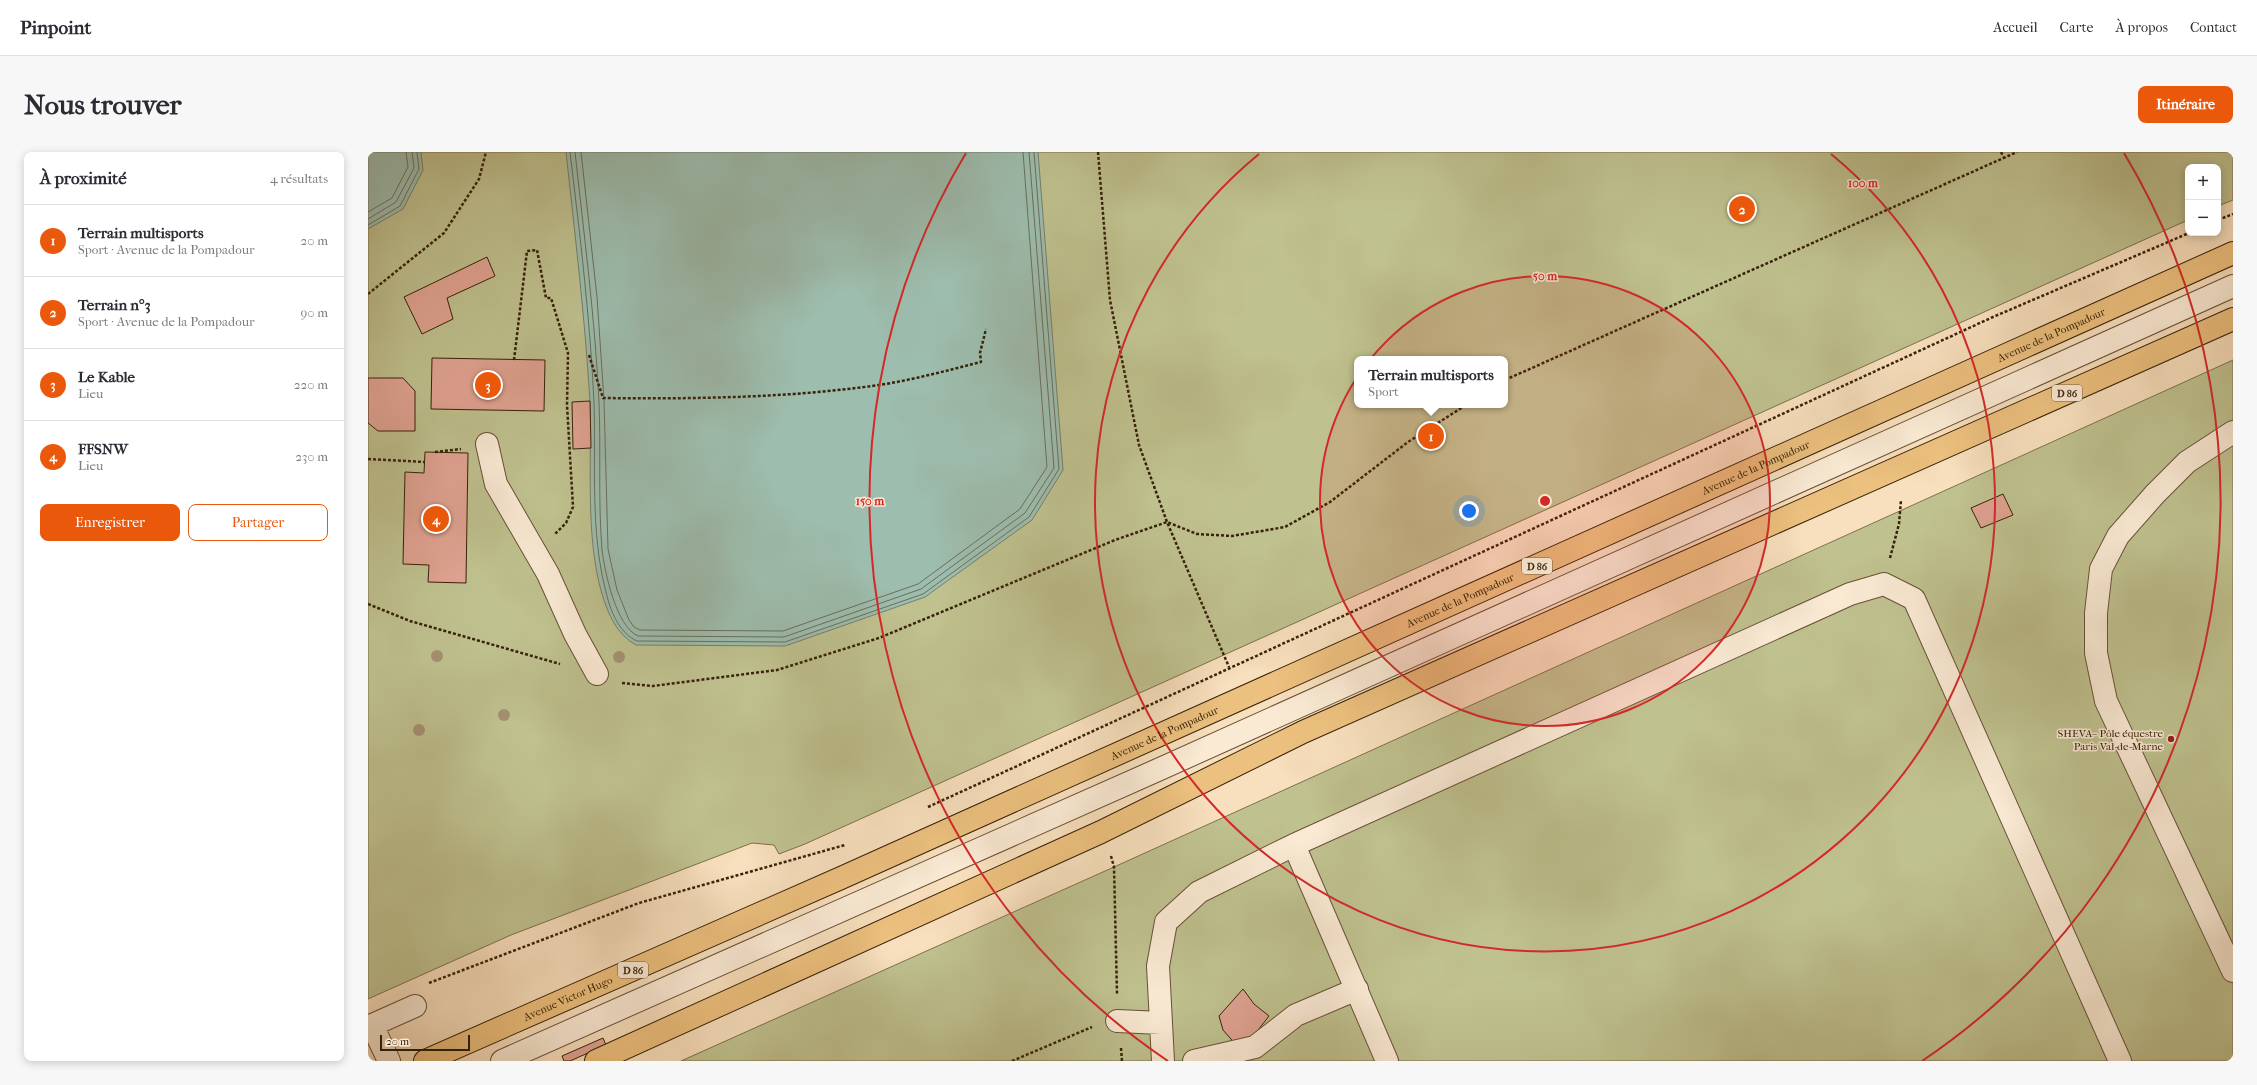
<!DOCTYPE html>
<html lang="fr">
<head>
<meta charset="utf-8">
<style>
  body { margin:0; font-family:"IM FELL French Canon",serif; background:#f7f7f7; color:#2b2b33 }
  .controls { position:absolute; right:12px; top:12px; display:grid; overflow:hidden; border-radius:8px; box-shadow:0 2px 10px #0003 }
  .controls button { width:36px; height:36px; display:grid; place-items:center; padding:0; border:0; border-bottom:1px solid #e1e1e2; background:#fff; color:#2b2b33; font:20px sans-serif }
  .scale { position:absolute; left:12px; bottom:10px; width:90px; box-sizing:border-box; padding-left:4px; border:2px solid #38210a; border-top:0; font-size:11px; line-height:14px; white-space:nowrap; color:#38210a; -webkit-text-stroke:3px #faead4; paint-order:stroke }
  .you { position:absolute; left:1101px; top:359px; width:14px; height:14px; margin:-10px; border:3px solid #fff; border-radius:50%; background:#1a73e8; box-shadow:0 0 0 6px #1a73e833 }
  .badge { display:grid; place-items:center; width:26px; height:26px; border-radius:50%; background:#ea580c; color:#fff; font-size:13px; font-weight:700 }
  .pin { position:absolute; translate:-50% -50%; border:2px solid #fff; box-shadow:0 1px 4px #0006 }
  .popup { position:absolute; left:986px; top:204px; width:154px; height:52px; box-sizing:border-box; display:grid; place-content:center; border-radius:8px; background:#fff; filter:drop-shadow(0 1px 3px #0005); font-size:13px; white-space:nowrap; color:#7c7c81 }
  .popup b { font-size:15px; color:#2b2b33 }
  .popup::after { content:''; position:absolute; left:50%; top:100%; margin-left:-8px; border:8px solid transparent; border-top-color:#fff }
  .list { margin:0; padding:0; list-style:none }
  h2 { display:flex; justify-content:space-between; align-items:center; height:52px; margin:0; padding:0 16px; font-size:17px }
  h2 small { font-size:13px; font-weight:400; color:#7c7c81 }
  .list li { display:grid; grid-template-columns:26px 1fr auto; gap:12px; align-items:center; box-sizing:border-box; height:72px; padding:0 16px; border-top:1px solid #e1e1e2 }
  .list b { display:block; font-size:15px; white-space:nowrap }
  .list p { margin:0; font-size:13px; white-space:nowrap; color:#7c7c81 }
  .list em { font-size:13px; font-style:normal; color:#7c7c81 }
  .actions { display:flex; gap:8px; padding:12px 16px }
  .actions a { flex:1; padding:9px 0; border:1px solid #ea580c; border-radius:8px; text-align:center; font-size:14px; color:#ea580c }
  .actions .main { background:#ea580c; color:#fff }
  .map { position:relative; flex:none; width:1865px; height:909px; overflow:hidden; border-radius:8px }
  header { display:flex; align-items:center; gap:24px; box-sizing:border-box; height:56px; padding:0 20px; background:#fff; border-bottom:1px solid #e1e1e2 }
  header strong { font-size:19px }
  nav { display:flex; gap:22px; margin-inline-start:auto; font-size:14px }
  .intro { display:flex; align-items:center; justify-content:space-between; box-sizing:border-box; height:96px; padding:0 24px }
  h1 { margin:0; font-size:28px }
  .button { padding:10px 18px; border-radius:8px; background:#ea580c; color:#fff; font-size:14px; font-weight:700 }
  main { display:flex; gap:24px; padding:0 24px }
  aside { flex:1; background:#fff; border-radius:8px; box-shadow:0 2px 10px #0003 }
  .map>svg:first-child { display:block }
</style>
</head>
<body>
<header>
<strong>Pinpoint</strong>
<nav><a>Accueil</a><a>Carte</a><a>À propos</a><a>Contact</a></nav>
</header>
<div class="intro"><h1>Nous trouver</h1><a class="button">Itinéraire</a></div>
<main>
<aside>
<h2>À proximité<small>4 résultats</small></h2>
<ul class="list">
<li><span class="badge">1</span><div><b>Terrain multisports</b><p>Sport · Avenue de la Pompadour</p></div><em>20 m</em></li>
<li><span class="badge">2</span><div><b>Terrain n°3</b><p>Sport · Avenue de la Pompadour</p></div><em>90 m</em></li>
<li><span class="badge">3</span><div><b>Le Kable</b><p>Lieu</p></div><em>220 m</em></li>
<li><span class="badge">4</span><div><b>FFSNW</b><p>Lieu</p></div><em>230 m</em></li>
</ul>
<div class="actions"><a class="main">Enregistrer</a><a>Partager</a></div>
</aside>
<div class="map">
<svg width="1865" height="909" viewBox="0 0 1865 909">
  <rect width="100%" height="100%" fill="#f8dfbd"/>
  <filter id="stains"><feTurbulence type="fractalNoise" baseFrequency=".005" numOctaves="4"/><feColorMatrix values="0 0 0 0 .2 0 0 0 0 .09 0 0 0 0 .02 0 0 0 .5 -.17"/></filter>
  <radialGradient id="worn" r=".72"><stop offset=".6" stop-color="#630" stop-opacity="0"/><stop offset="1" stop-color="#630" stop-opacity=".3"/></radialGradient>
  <path fill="#bfc18f" stroke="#7c714c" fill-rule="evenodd" d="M0,0H1865V48L1850,54V15H1820V68L437,692L411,702L406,693L384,691L143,783L0,847ZM989,207H1137V253H989Z
    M1865,208V909H313L746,715Z"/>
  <path fill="#9dbdae" stroke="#757f6c" d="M0,0H53L55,18L35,57L0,77Z
    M198,0H670L695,318L664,368L557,445L417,494L268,493C249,483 240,462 234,442C217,385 224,309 222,250C217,166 207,83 198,0Z"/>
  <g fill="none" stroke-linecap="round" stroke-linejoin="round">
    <path stroke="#6a6f5c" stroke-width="1" d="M202,0C212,83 222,166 226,250C228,313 222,379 238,440C242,458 251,481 269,489L417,490L555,442L661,365L691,317L666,0
      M207,0C216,83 227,166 231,250C233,299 230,349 234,398C237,421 248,474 270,484L416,485L553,437L657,361L686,316L661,0
      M213,0L229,145L236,248L240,397L249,438L261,468L266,475L272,478L415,479L550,432L652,357L679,315L655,0
      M0,60L24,46L40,15L38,0
      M0,67L28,50L46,16L44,0
      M0,73L32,54L51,17L49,0"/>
  </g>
  <path fill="#e0a392" stroke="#38210a" d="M119,105L127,124L79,146L85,167L54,182L36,145Z
    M64,206L177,208L176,259L63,257Z
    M0,226H35L47,239V279H10L0,271Z
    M222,249L223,296L205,297L204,250Z
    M57,300L100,301L98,431L60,430L61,413L35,412L37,320L56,321Z
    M1635,342L1645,363L1613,376L1603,356Z
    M875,837L886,852L901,864L887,882L870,895L855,878L851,864Z
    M235,886L238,893L202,909H196L194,904Z"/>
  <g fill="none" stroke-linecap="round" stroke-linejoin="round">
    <g stroke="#685037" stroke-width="24">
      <path id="minor" d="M1865,280L1819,310L1787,342L1750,384L1733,417L1728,461V501L1738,549L1865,819
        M119,292L128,332L180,422L207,482L229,522
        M926,693L1019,909
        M749,869L793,871
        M4,873L21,909
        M0,875L47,854
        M134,909L783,621L1865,134
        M795,909L790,814L798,770L831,740L926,693L1482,442L1516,432L1546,447L1752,909
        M826,909L887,895L928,863L989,837"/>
    </g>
    <g stroke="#38210a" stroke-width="24">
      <g id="major">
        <path id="s1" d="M57,909L473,726L1865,101"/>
        <path d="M228,909L733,680L935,580L1865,167"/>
      </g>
    </g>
    <path stroke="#38210a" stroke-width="2.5" stroke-dasharray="3 2" stroke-linecap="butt" d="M730,0L742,148L771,293L799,370L861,515
      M1633,0L1636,6
      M1850,68L1865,62
      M0,142L76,81L111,27L118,0
      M221,203L235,246C325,247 415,246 504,234C541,229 577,219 613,210L612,201L618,177
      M146,208L159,99L169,98L178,146H183L200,201L199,253L205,355L198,371L187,382
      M1137,228L1649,0
      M67,300L93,297
      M0,307L57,310
      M1522,406L1531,372L1533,348
      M0,452L42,469L192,512
      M254,531L285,534L409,518L511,486L747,388L799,370L829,382L864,384L917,375L962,350L1040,290L1098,253
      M560,655L1625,165L1821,81
      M743,704L746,715L749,842
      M61,831L271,751L477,693
      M753,896L754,909
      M644,909L724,875"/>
    <use href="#minor" stroke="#faead4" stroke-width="22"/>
    <use href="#major" stroke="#ecc07e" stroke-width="22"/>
  </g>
  <g fill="#a49171">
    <circle cx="69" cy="504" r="6"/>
    <circle cx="251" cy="505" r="6"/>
    <circle cx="136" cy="563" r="6"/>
    <circle cx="51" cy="578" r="6"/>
  </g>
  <circle cx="1177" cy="349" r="225" fill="#d62828" fill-opacity=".12"/>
  <g fill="none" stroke="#d62828" stroke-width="2">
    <circle cx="1177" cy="349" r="225"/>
    <path d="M1463 2A450 450 0 1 1 891 2"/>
    <path d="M800 909A675 675 0 0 1 598 1M1756 1A675 675 0 0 1 1554 909"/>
  </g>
  <circle fill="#8f2418" stroke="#faead4" stroke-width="1.5" cx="1803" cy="587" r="4"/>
  <g text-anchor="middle" stroke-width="3" stroke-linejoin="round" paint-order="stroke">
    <g fill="#faead4" stroke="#725d47" stroke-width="1">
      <rect x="1684" y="233" width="30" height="16" rx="3"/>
      <rect x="1154" y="406" width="30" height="16" rx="3"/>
      <rect x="250" y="810" width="30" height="16" rx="3"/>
    </g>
    <g font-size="10" font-weight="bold" fill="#38210a">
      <text x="1699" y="245">D 86</text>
      <text x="1169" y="418">D 86</text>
      <text x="265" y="822">D 86</text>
    </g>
    <g font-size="11" fill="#38210a" stroke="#faead4">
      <text dy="4" stroke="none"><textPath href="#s1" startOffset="1781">Avenue de la Pompadour</textPath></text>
      <text dy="4" stroke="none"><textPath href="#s1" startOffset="1457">Avenue de la Pompadour</textPath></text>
      <text dy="4" stroke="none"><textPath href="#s1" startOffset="1133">Avenue de la Pompadour</textPath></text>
      <text dy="4" stroke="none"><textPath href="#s1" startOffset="809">Avenue de la Pompadour</textPath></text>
      <text dy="4" stroke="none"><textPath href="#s1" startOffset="156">Avenue Victor Hugo</textPath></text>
    </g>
    <g font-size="11" fill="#38210a" stroke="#faead4" text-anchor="end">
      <text x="1795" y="585">SHEVA– Pôle équestre<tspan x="1795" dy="13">Paris Val-de-Marne</tspan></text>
    </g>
  </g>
  <circle cx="1177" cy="349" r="6" fill="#d62828" stroke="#faead4" stroke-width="2"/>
  <g font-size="12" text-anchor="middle" font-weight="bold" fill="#d62828" stroke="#faead4" stroke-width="3" stroke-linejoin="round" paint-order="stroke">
    <text x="1495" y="35">100 m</text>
    <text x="1177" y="128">50 m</text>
    <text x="502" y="353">150 m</text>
  </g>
  <rect width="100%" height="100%" filter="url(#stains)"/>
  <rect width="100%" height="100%" fill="url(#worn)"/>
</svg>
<div class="controls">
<button>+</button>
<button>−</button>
</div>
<div class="scale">20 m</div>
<div class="you"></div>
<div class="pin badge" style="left:1063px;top:284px">1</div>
<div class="popup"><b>Terrain multisports</b>Sport</div>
<div class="pin badge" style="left:1374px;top:57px">2</div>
<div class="pin badge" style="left:120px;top:233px">3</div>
<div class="pin badge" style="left:68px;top:367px">4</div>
</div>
</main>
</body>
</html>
